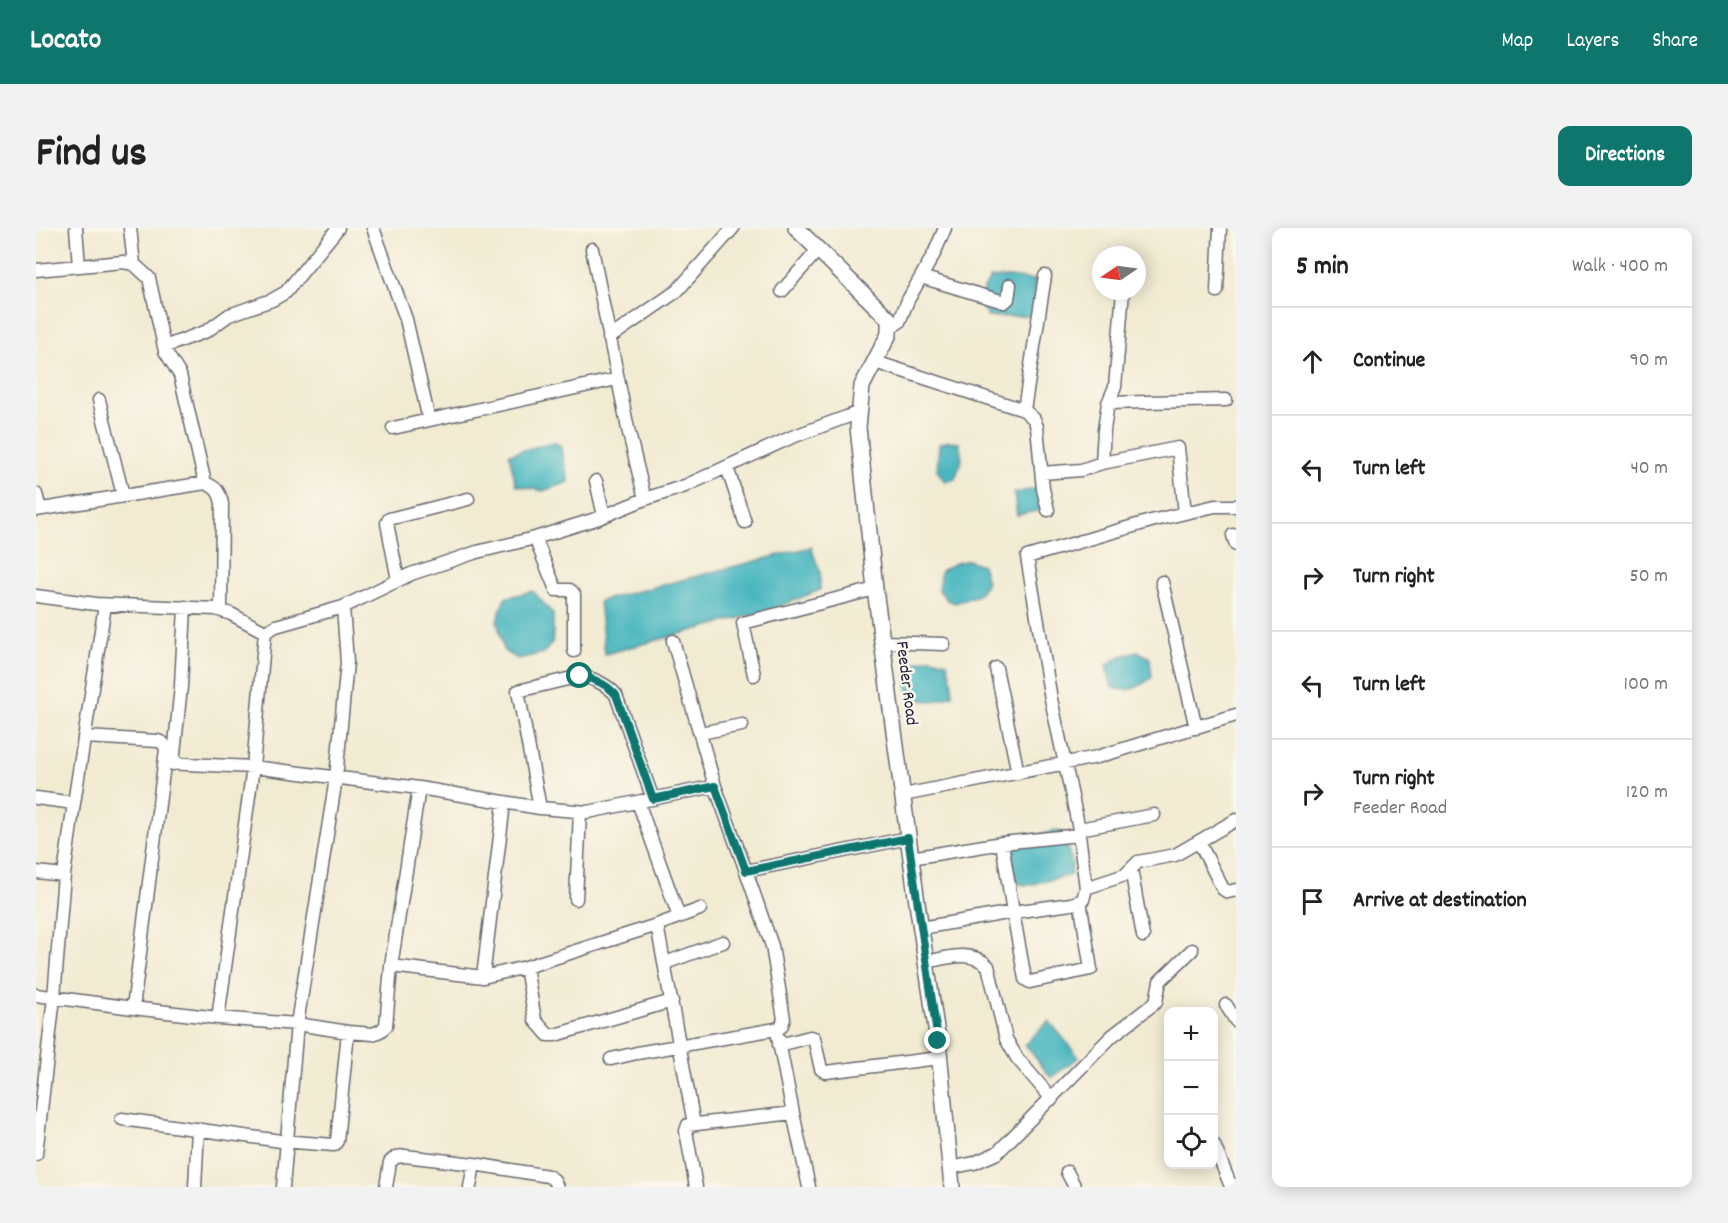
<!DOCTYPE html>
<html lang="en">
<head>
<meta charset="utf-8">
<style>
  body { margin:0; font-family:Dekko,sans-serif; background:#f2f2f2; color:#222 }
  .controls { position:absolute; right:18px; bottom:18px; display:grid; overflow:hidden; border-radius:12px; box-shadow:0 3px 15px #0003 }
  .controls button { width:54px; height:54px; display:grid; place-items:center; padding:0; border:0; border-bottom:2px solid #e0e0e0; background:#fff; color:#222; font:30px sans-serif }
  .compass { position:absolute; left:1056px; top:18px; width:54px; height:54px; border-radius:50%; background:#fff; box-shadow:0 3px 15px #0003; rotate:257deg }
  .stop { position:absolute; width:18px; height:18px; margin:-14px; border:4px solid #0f766e; border-radius:50%; background:#fff }
  .stop.end { background:#0f766e; border-color:#fff; box-shadow:0 2px 6px #0008 }
  .list { margin:0; padding:0; list-style:none }
  h2 { display:flex; justify-content:space-between; align-items:center; height:78px; margin:0; padding:0 24px; font-size:26px }
  h2 small { font-size:20px; font-weight:400; color:#767676 }
  .list li { display:grid; grid-template-columns:39px 1fr auto; gap:18px; align-items:center; box-sizing:border-box; height:108px; padding:0 24px; border-top:2px solid #e0e0e0 }
  .list b { display:block; font-size:22px; white-space:nowrap }
  .list p { margin:0; font-size:20px; white-space:nowrap; color:#767676 }
  .list em { font-size:20px; font-style:normal; color:#767676 }
  .icon { flex:none; width:33px; height:33px; fill:none; stroke:currentColor; stroke-width:2; stroke-linecap:round; stroke-linejoin:round }
  .map { position:relative; flex:none; width:1200px; height:959px; overflow:hidden; border-radius:12px }
  header { display:flex; align-items:center; gap:36px; box-sizing:border-box; height:84px; padding:0 30px; background:#0f766e; color:#fff }
  header strong { font-size:28px }
  nav { display:flex; gap:33px; margin-inline-start:auto; font-size:21px }
  .intro { display:flex; align-items:center; justify-content:space-between; box-sizing:border-box; height:144px; padding:0 36px }
  h1 { margin:0; font-size:42px }
  .button { padding:15px 27px; border-radius:12px; background:#0f766e; color:#fff; font-size:21px; font-weight:700 }
  main { display:flex; gap:36px; padding:0 36px }
  aside { flex:1; background:#fff; border-radius:12px; box-shadow:0 3px 15px #0003 }
  .map>svg:first-child { display:block }
</style>
</head>
<body>
<header>
<strong>Locato</strong>
<nav><a>Map</a><a>Layers</a><a>Share</a></nav>
</header>
<div class="intro"><h1>Find us</h1><a class="button">Directions</a></div>
<main>
<div class="map">
<svg width="1200" height="959" viewBox="0 0 1200 959">
  <rect width="100%" height="100%" fill="#fbf7ec"/>
  <filter id="ink" filterUnits="userSpaceOnUse"><feTurbulence type="fractalNoise" baseFrequency=".0167" numOctaves="2"/><feDisplacementMap in="SourceGraphic" scale="12" xChannelSelector="R" yChannelSelector="G"/><feConvolveMatrix kernelMatrix="1 2 1 2 8 2 1 2 1" color-interpolation-filters="sRGB"/></filter>
  <filter id="wash" filterUnits="userSpaceOnUse"><feTurbulence type="fractalNoise" baseFrequency=".008" numOctaves="4" result="noise"/><feDisplacementMap in="SourceGraphic" scale="24" xChannelSelector="R" yChannelSelector="G"/><feGaussianBlur stdDeviation="1.35" result="paint"/><feColorMatrix in="noise" values="0 0 0 0 0 0 0 0 0 0 0 0 0 0 0 0 0 1.4 0 .05"/><feComposite in="paint" operator="in"/></filter>
  <g filter="url(#wash)">
    <rect width="100%" height="100%" fill="#f1ebd2"/>
    <path fill="#47b6bf" stroke="#346c7d" stroke-width="1.5" d="M972,49L999,52L1000,81L996,88L952,89L946,81L948,60L954,50Z
      M913,213L923,215L926,231L919,251L909,254L901,242L903,216Z
      M517,214L524,217L533,254L507,263L480,257L473,226Z
      M1003,260L1005,282L981,287L978,265Z
      M775,319L784,344V362L734,382L569,426L563,373Z
      M932,332L946,337L951,354L942,367L919,375L911,372L902,361L905,343L917,336Z
      M497,363L517,386V413L508,425L482,431L468,423L461,392L469,370Z
      M1101,423L1114,430L1116,449C1104,460 1091,466 1076,459L1070,438L1083,429Z
      M896,430L911,434L916,454V467L899,473L879,472L872,463L870,444L876,435Z
      M1019,603L1027,604L1036,635L1035,647L993,657L982,656L975,635L974,617L980,613Z
      M1013,793L1043,829L1015,850L989,816Z"/>
  </g>
  <g filter="url(#ink)">
    <g fill="none" stroke-linecap="round" stroke-linejoin="round">
      <g stroke="#6a6870" stroke-width="15">
        <path id="minor" d="M40,0L43,38
          M94,0L98,36
          M337,0L370,91L393,192
          M556,21L592,201L609,271
          M0,42L87,34L98,36L113,50L129,123L144,147L169,255
          M885,49L968,74L972,71L974,57
          M746,63L782,22
          M1181,63L1184,0
          M853,100L863,94L872,72L898,26L909,0
          M573,110L641,63L697,0
          M128,119L171,103L193,87L236,72L250,64L302,0
          M839,134L988,182L998,191L1001,199L1007,261L1012,282
          M63,172L87,267
          M1072,175L1190,172
          M988,182L1009,48
          M357,200L581,151
          M1066,235L1068,202L1072,175L1079,159L1087,63
          M691,239L709,294
          M1006,245L1045,242L1066,235L1142,220L1149,285
          M560,253L568,288
          M0,266L4,281
          M0,282L169,255C180,259 184,264 186,276L185,382
          M1197,307L1200,317
          M499,310L520,362H534L538,366V423
          M362,352L351,295L353,291L432,271
          M1126,354L1160,500
          M0,368L60,376L180,381L195,386L229,404
          M637,413L679,558L710,643L872,610
          M847,414L908,416
          M960,440L982,545
          M718,447L707,395L839,361
          M664,505L706,497
          M129,535L217,539L383,560L504,580L552,584L679,558
          M137,536L145,458L149,379
          M867,567L1061,529L1200,487
          M0,570L38,575
          M602,574L643,689
          M504,580L482,463L544,448C557,450 572,457 580,467L617,571
          M1043,601L1015,471L991,329L1115,293L1179,278H1200
          M1163,614L1187,661L1192,664L1200,662
          M966,615L977,684L1035,676L1047,672L1050,660L1043,607
          M875,630L966,615L1043,607V601L1118,587
          M1095,641L1107,708
          M0,644L28,647
          M1050,660L1089,647L1102,634L1139,627L1200,592
          M540,671L544,584
          M621,697L658,896
          M885,700L977,684L989,751L994,754L1055,741L1044,673
          M890,734C911,730 934,721 952,738L970,811L981,830L1016,871
          M629,735L687,714
          M355,738L447,749L490,739L621,697L664,681
          M490,739L499,792L512,807H519L636,773
          M447,749L468,575
          M0,767L97,780L130,521L127,515L122,513L48,509
          M1190,777L1200,793
          M97,780L182,790L261,796L312,804L337,806L344,803L350,798L355,738L383,560
          M182,790L217,539L229,404L240,398L307,379L375,346L441,324L499,310L563,290L609,271L649,258L756,209L824,184
          M742,809L757,885
          M743,817L774,809L778,810L785,841L790,844L903,830
          M575,831L601,825L740,801L745,799L748,791L736,718L710,643
          M86,891L245,913L298,917L301,913L312,804
          M1178,917L1194,956L1196,958L1200,957
          M0,926L18,769L28,647L38,575L69,377
          M914,940L938,935L961,925L1076,808L1120,774L1124,753L1156,722
          M1031,944L1039,959
          M159,959L162,901
          M247,959L261,796L300,550L311,434L307,379
          M350,959L354,934L360,929L369,928L438,936L512,948L518,952L521,959
          M434,959L438,936
          M660,959L650,903L652,897L757,885L773,959"/>
      </g>
      <g stroke="#6a6870" stroke-width="18">
        <path id="tertiary" d="M760,0L853,91V106L826,158L822,199L839,361L881,675L902,813L916,959"/>
      </g>
      <use href="#minor" stroke="#fff" stroke-width="12"/>
      <use href="#tertiary" stroke="#fff" stroke-width="15"/>
    </g>
  </g>
  <g fill="none" stroke-linecap="round" stroke-linejoin="round" filter="url(#ink)">
    <path stroke="#0f766e" stroke-width="8" d="M544,448C557,450 572,457 580,467L617,571L679,558L710,643L872,610L902,813"/>
  </g>
  <g text-anchor="middle" stroke-width="5" stroke-linejoin="round" paint-order="stroke">
    <g font-size="18" fill="#22223b" stroke="#fbf7ec">
      <text transform="translate(872 455) rotate(83)" y="6">Feeder Road</text>
    </g>
  </g>
</svg>
<div class="controls">
<button>+</button>
<button>−</button>
<button><svg class="icon" aria-label="locate" viewBox="0 0 24 24"><circle cx="12" cy="12" r="6"/><path d="M12 2v4M12 18v4M2 12h4M18 12h4"/></svg></button>
</div>
<svg class="compass" viewBox="-18 -18 36 36"><path d="M0-13l5 13h-10z" fill="#e53935"/><path d="M0 13l5-13h-10z" fill="#767676"/></svg>
<div class="stop" style="left:544px;top:448px"></div>
<div class="stop end" style="left:902px;top:813px"></div>
</div>
<aside>
<h2>5 min<small>Walk · 400 m</small></h2>
<ul class="list">
<li><svg class="icon" aria-label="ahead" viewBox="0 0 24 24"><path d="M12 20V5M6 11l6-6 6 6"/></svg><div><b>Continue</b></div><em>90 m</em></li>
<li><svg class="icon" aria-label="left" viewBox="0 0 24 24"><path d="M17 20v-9H6M10 6l-5 5 5 5"/></svg><div><b>Turn left</b></div><em>40 m</em></li>
<li><svg class="icon" aria-label="right" viewBox="0 0 24 24"><path d="M7 20v-9h11M14 6l5 5-5 5"/></svg><div><b>Turn right</b></div><em>50 m</em></li>
<li><svg class="icon" aria-label="left" viewBox="0 0 24 24"><path d="M17 20v-9H6M10 6l-5 5 5 5"/></svg><div><b>Turn left</b></div><em>100 m</em></li>
<li><svg class="icon" aria-label="right" viewBox="0 0 24 24"><path d="M7 20v-9h11M14 6l5 5-5 5"/></svg><div><b>Turn right</b><p>Feeder Road</p></div><em>120 m</em></li>
<li><svg class="icon" aria-label="arrive" viewBox="0 0 24 24"><path d="M6 21V4h12l-3 4 3 4H6"/></svg><div><b>Arrive at destination</b></div></li>
</ul>
</aside>
</main>
</body>
</html>
